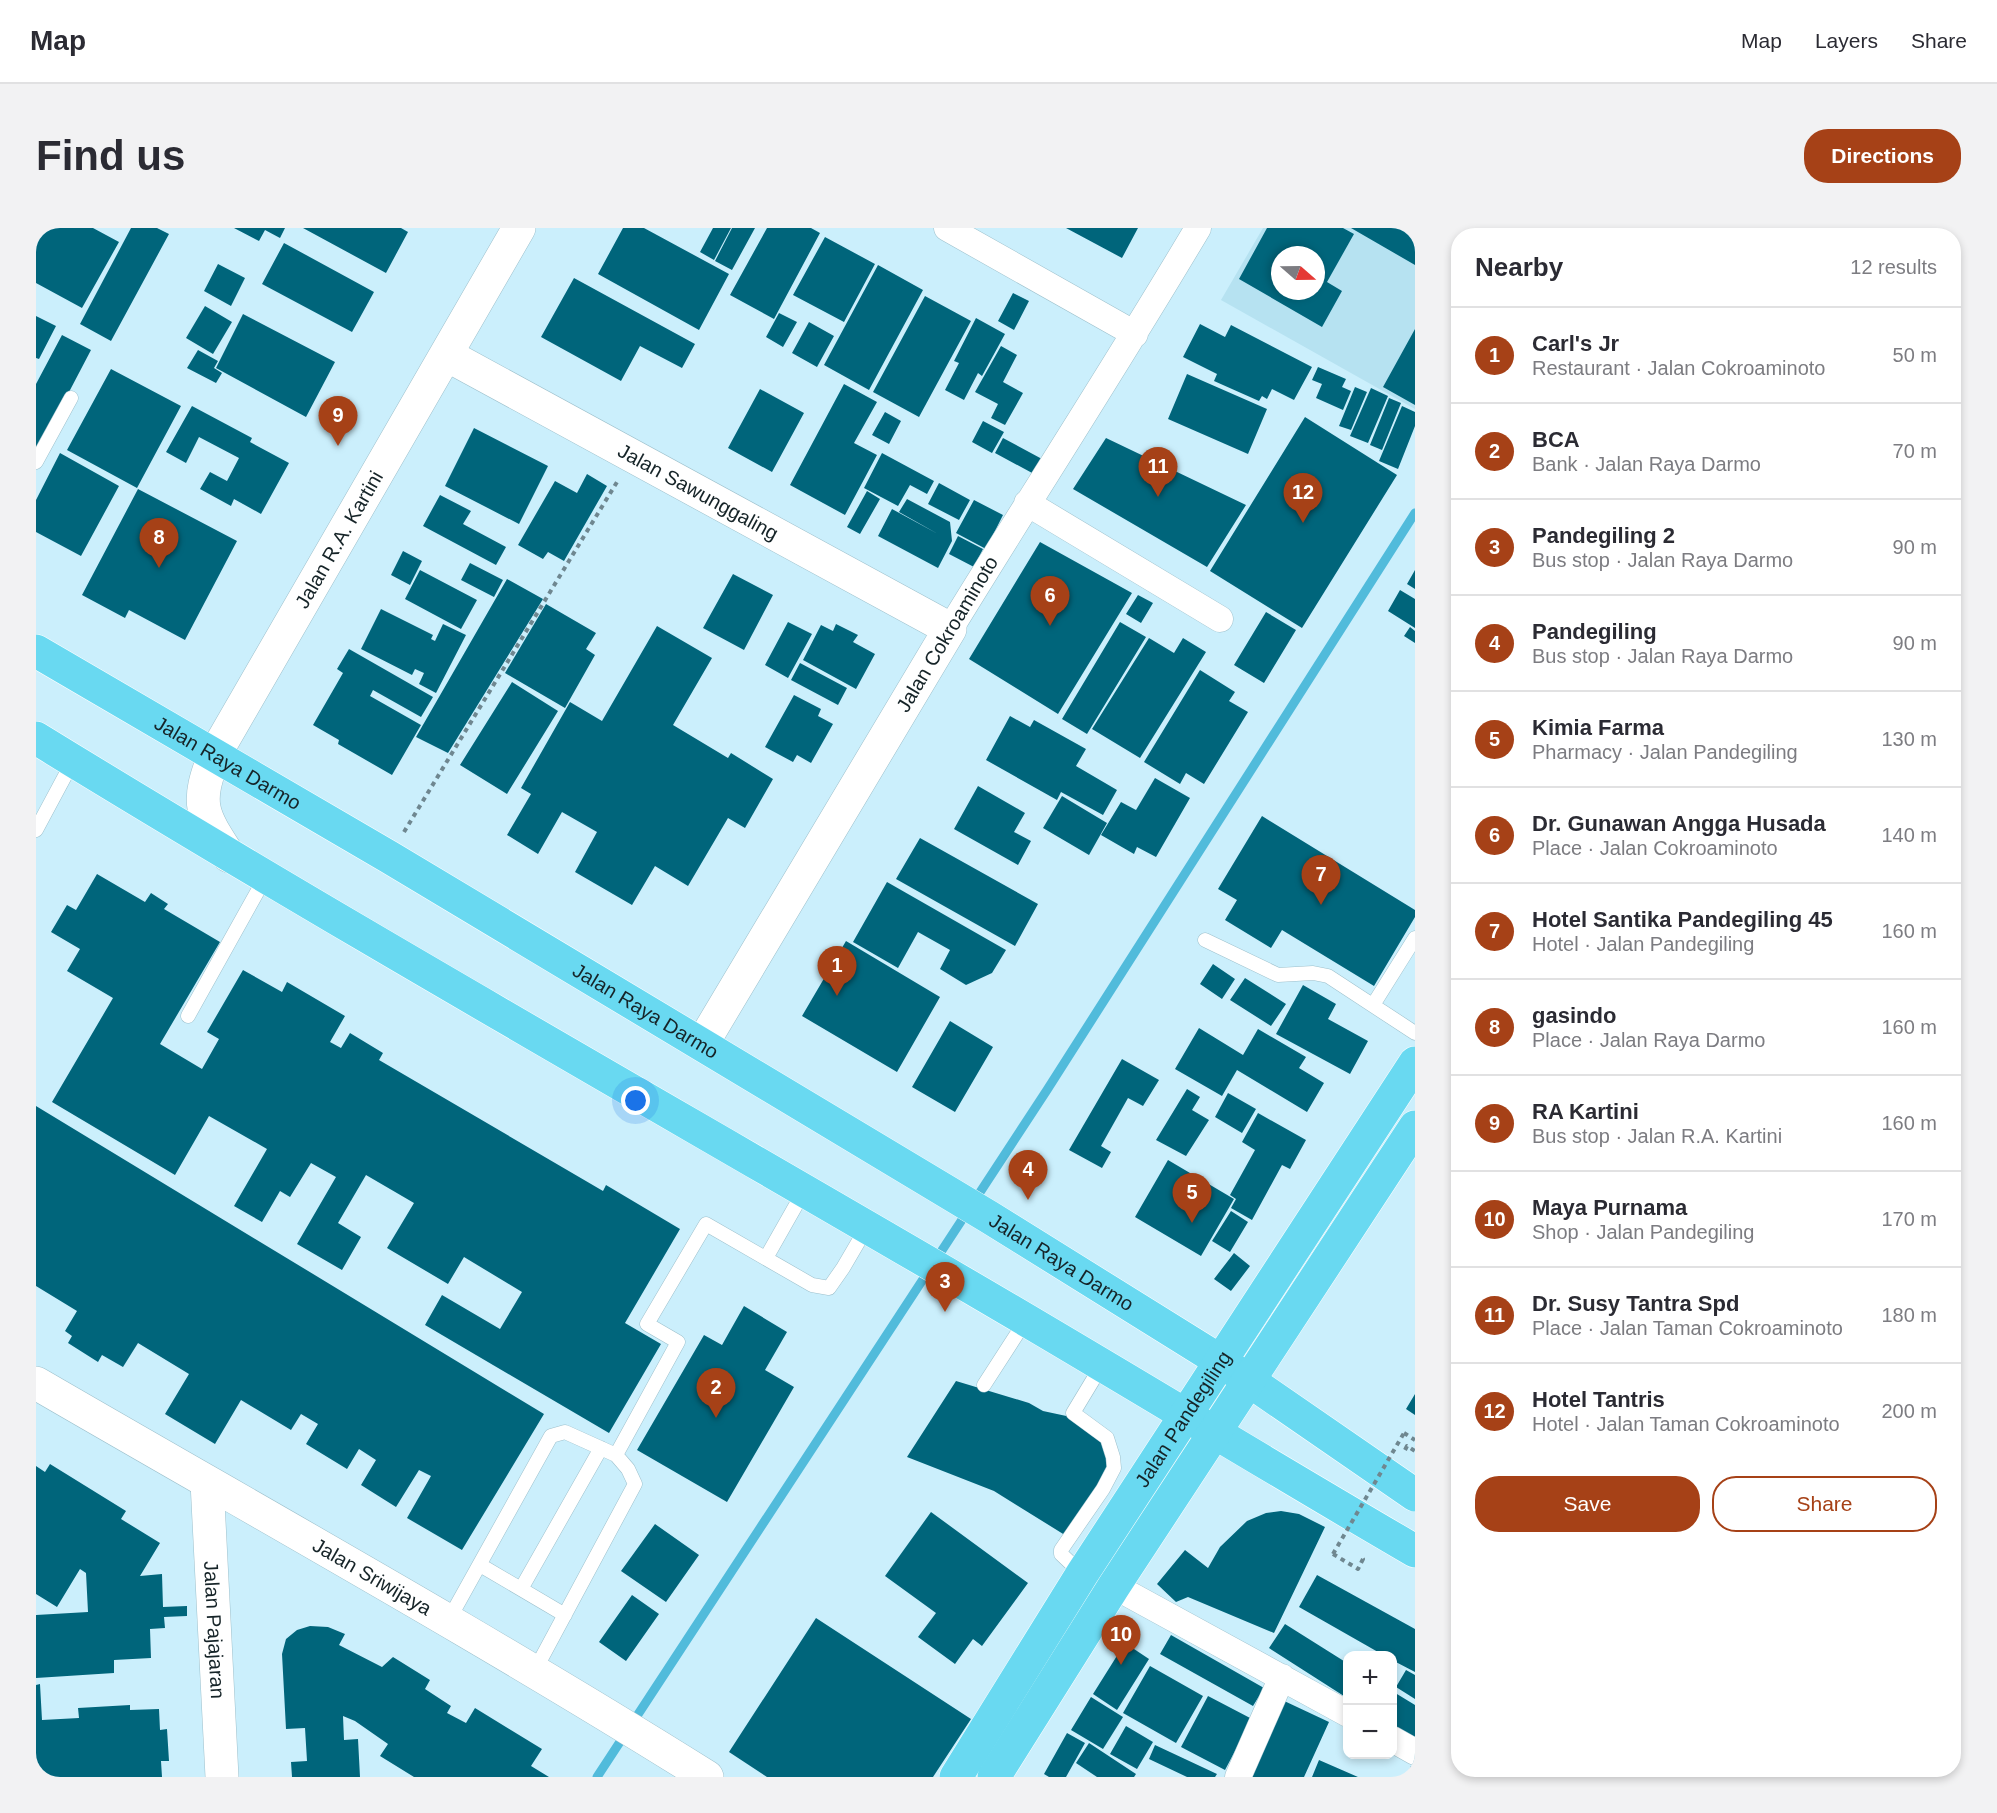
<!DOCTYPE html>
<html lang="en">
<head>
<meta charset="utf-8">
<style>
  body { margin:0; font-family:Helvetica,sans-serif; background:#f2f2f3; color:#2b2b33 }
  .controls { position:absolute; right:18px; bottom:18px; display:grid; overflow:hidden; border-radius:12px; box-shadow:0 3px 9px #0003 }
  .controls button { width:54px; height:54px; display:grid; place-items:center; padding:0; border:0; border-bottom:2px solid #e1e1e2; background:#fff; color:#2b2b33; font:30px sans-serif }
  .compass { position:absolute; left:1235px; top:18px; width:54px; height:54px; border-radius:50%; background:#fff; box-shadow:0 3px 9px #0003; rotate:110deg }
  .you { position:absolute; left:600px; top:873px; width:21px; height:21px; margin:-15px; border:4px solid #fff; border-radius:50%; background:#1a73e8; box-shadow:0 0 0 9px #1a73e833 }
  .badge { display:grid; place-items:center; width:39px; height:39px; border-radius:50%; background:#a64117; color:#fff; font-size:20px; font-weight:700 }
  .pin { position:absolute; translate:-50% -50px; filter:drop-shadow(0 2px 3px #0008) }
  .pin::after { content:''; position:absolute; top:32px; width:21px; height:18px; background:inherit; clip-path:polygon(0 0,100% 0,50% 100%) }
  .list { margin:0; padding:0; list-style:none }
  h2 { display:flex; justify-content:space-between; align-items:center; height:78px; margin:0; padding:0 24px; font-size:26px }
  h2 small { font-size:20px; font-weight:400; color:#7c7c81 }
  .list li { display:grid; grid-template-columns:39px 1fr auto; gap:18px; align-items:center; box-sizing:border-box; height:96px; padding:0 24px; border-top:2px solid #e1e1e2 }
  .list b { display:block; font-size:22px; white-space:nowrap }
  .list p { margin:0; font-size:20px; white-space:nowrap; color:#7c7c81 }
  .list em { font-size:20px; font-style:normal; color:#7c7c81 }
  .actions { display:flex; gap:12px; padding:18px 24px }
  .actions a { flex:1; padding:14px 0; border:2px solid #a64117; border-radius:24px; text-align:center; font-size:21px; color:#a64117 }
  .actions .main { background:#a64117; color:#fff }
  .map { position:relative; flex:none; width:1379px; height:1549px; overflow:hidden; border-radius:24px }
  header { display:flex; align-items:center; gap:36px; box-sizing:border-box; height:84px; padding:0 30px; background:#fff; border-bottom:2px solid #e1e1e2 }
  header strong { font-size:28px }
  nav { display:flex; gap:33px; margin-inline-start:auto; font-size:21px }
  .intro { display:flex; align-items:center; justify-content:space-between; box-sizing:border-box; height:144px; padding:0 36px }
  h1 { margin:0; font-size:42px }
  .button { padding:15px 27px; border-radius:24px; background:#a64117; color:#fff; font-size:21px; font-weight:700 }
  main { display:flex; gap:36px; padding:0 36px }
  aside { flex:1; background:#fff; border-radius:24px; box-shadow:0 3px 9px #0003 }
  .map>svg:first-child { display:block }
</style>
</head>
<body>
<header>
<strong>Map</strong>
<nav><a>Map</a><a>Layers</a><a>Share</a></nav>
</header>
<div class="intro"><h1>Find us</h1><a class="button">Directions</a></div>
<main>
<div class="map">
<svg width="1379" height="1549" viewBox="0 0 1379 1549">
  <rect width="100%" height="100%" fill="#cbeffc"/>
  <path fill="#b6e2f1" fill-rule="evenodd" d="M1227,0H1379V181L1185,72ZM1244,27H1280V63H1244Z"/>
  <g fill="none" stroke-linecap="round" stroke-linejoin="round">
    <path stroke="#51bbdb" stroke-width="9" d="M561,1549L1011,862L1379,285"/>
  </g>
  <path fill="#00657b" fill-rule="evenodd" d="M0,0H57L83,14L46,80L0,55Z
    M95,0H121L133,6L75,113L44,96Z
    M198,0H249L244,10L229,2L223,13Z
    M267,0H365L372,4L350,45Z
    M587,0H608L693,46L663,102L562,46Z
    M677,0H695L678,32L664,24Z
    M696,0H719L696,42L679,33Z
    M731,0H775L784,5L738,91L694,67Z
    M1030,0H1102L1086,30Z
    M1231,0H1307L1318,6L1291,54L1306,63L1286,99L1203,51ZM1244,27H1280V63H1244Z
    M1315,0H1379V37Z
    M789,9L839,36L808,94L757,67Z
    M248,15L338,64L316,104L226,56Z
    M182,36L209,50L195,78L168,63Z
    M842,37L887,62L833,162L788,137Z
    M538,50L659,116L646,140L604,118L585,153L505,109Z
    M977,65L993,73L978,102L962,93Z
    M889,68L935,93L883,189L837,164Z
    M169,78L196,94L177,126L150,110Z
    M743,85L761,94L747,119L730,109Z
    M207,86L299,134L270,189L180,140Z
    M0,88L20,98L3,131L0,130Z
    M940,90L969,106L946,148L942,145L928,172L909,162L923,135L918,133Z
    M773,94L798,108L781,139L756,125Z
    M1164,96L1189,109L1195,97L1276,139L1258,172L1236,161L1231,171L1226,168L1223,173L1178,153L1181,146L1147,129Z
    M1379,101V177L1347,159Z
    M26,107L55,122L0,227V156Z
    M965,118L981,127L967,154L987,165L969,197L955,190L962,176L939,164Z
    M162,122L182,133L178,140L186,145L180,155L151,140Z
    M1282,139L1310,151L1306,159L1315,163L1307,182L1280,170L1286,156L1276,152Z
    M75,141L145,178L101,260L31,222Z
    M1151,146L1231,181L1212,226L1132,191Z
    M808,156L841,174L818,215L841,227L809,287L754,257Z
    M1319,159L1331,164L1315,202L1303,198Z
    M1335,160L1352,168L1332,215L1314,208Z
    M724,161L768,185L736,244L692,220Z
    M1353,170L1365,175L1346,222L1334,217Z
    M156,178L216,210L214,214L253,235L225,286L198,271L195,278L164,261L174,244L191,253L203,230L163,209L150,235L130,224Z
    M1366,178L1379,184V198L1362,241L1343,233Z
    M849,184L865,193L853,216L836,207Z
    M1269,189L1361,247L1266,400L1174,343Z
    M947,193L968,204L956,225L936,214Z
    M438,200L512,238L483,296L409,258Z
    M967,210L1006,231L998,246L959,225Z
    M1070,210L1210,277L1171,339L1037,261Z
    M24,225L83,258L45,328L0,304V272Z
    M846,225L898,253L891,266L874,257L862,278L828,260Z
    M551,246L571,258L528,333L512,324L507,331L482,317L519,253L541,265Z
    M903,255L934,272L923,292L892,276Z
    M102,261L201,313L149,412L93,382L89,390L46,367Z
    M831,263L844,271L824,306L811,299Z
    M404,267L435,283L427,296L470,319L460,337L387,298Z
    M871,271L914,294L916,313L902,340L842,308L856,281L902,306L863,284Z
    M938,272L967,287L950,321L920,305Z
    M922,308L947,321L938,339L913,326Z
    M1004,314L1096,365L1022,486L933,431Z
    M367,323L386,333L374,357L355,347Z
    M434,335L467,352L458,369L425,352Z
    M384,342L441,372L425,401L369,371Z
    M1379,342V361L1371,356Z
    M697,346L737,367L708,422L667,400Z
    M471,351L507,371L412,525L380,509Z
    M1364,362L1379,371V400L1352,383Z
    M1102,367L1117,375L1105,395L1090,386Z
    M510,376L560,405L550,421L559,427L529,480L469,445Z
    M345,381L397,407L395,411L399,413L407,396L430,407L400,465L383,456L388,445L379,441L376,447L325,421Z
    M1230,384L1260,402L1228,455L1198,437Z
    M752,394L776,406L752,450L729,437Z
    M1084,394L1110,409L1051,506L1026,491Z
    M800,396L822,407L817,414L839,426L820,461L767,432L785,397L797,403Z
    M621,398L676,430L637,497L692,530L695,525L737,551L709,600L692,590L652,658L619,638L596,677L539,644L561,604L526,584L502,626L471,607L495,566L485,560L534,474L566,493Z
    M1374,399L1379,403V415L1368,408Z
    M1113,410L1138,425L1147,410L1170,424L1104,530L1056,501Z
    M313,421L397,469L385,489L337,462L334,468L385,497L356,547L302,516L303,512L277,497L307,445L301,441Z
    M764,435L811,460L802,477L755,452Z
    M1164,442L1199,464L1193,473L1212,484L1168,556L1150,545L1144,556L1108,534Z
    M476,454L522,483L471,566L424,537Z
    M758,467L785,481L782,488L797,496L775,535L761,527L757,534L729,519Z
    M974,488L994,499L998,492L1050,521L1040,538L1081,562L1067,587L1025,564L1021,572L950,532Z
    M1119,550L1154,570L1120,629L1101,619L1098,626L1065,607L1085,574L1100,582Z
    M942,558L989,585L978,604L995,613L982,637L918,601Z
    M1026,568L1071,595L1053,627L1007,600Z
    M1226,588L1379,682V689L1338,758L1246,702L1235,720L1189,692L1201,672L1182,661Z
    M884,610L1002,676L979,718L860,651Z
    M61,646L109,674L115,665L132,676L128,681L184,714L124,816L166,841L183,811L171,804L207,742L246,764L251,754L309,788L294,814L305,820L314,805L347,825L343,832L567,963L570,957L644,1001L589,1095L625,1116L573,1205L389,1097L406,1067L464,1101L486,1064L428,1029L412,1056L351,1020L378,975L330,947L302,995L325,1009L306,1042L261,1016L300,949L275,935L254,969L244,963L226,994L198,978L231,921L173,888L139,947L16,874L77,770L31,743L44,721L15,704L31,677L40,682Z
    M851,654L970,722L956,745L930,757L904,741L914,722L882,704L862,740L817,714Z
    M810,713L904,769L861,844L766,788Z
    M1177,736L1199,751L1186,771L1164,756Z
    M1209,750L1250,776L1235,798L1194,772Z
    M1267,757L1300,776L1292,791L1332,813L1314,846L1240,806Z
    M914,793L957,819L919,884L876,859Z
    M1163,800L1207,827L1222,801L1270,829L1263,840L1288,855L1271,884L1201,842L1186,868L1139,841Z
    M1086,831L1123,852L1107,878L1092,870L1065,918L1075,924L1066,940L1033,922Z
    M1151,861L1164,869L1156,882L1173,892L1150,928L1120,912Z
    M1192,865L1220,881L1206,905L1179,889Z
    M0,878L508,1186L426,1322L371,1290L395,1248L383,1242L360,1279L325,1257L340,1232L323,1221L311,1241L270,1216L282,1196L265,1186L255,1202L205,1172L179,1216L129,1186L153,1146L102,1115L87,1139L66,1127L62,1134L32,1115L36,1108L29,1103L41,1083L0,1058Z
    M1222,885L1270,912L1254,941L1246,937L1216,992L1195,980L1200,971L1194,967L1219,922L1206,914Z
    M1132,932L1198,971L1165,1028L1099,989Z
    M1195,983L1212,994L1194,1024L1176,1013Z
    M1198,1025L1214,1038L1195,1063L1178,1051Z
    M708,1078L751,1104L729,1142L758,1159L691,1274L601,1222L668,1107L686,1117Z
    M920,1153L993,1175L1007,1183L1035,1189L1067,1210L1074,1244L1032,1309L958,1263L871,1229Z
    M1379,1166V1187L1370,1181Z
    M14,1236L90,1283L85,1291L124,1315L104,1348L126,1346L127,1379L151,1378V1388L128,1389L129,1400L114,1401L115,1430L78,1432V1445L0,1450V1387L52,1384L50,1345L44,1341L21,1379L0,1366V1238L9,1244Z
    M1245,1283L1263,1286L1289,1299L1238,1405L1152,1369L1140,1374L1121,1356L1149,1322L1172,1340L1184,1319L1211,1293L1230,1285Z
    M895,1284L992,1355L946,1418L937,1411L919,1436L882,1409L900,1385L849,1348Z
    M619,1296L663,1327L630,1374L585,1343Z
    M1281,1347L1379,1401V1444L1356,1432V1428H1349L1263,1379Z
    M596,1367L623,1386L590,1433L563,1414Z
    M780,1390L935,1491L897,1549H731L693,1524Z
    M1249,1396L1311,1435V1470L1233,1420Z
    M274,1398L292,1399L309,1406L303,1417L346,1439L357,1429L394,1452L389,1461L415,1478L411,1485L430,1495L439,1480L506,1521L495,1538L513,1549H378L344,1528L352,1516L319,1493L307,1488L308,1512L322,1511L324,1549H256L255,1534L271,1533L269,1500L250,1501L246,1426L250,1411L261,1402Z
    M1135,1407L1228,1460L1217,1478L1124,1426Z
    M1089,1415L1113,1431L1081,1482L1057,1466Z
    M1114,1438L1167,1468L1140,1515L1087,1485Z
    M1370,1442L1379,1447V1471L1360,1459Z
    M4,1456L6,1492L43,1490L42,1480L94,1477V1482L123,1481L124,1502L131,1501L133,1533H125L126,1549H0V1457Z
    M1356,1463L1379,1477V1512L1356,1498Z
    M1172,1468L1216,1491L1189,1542L1145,1519Z
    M1055,1469L1087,1489L1067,1521L1035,1502Z
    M1244,1471L1293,1494L1268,1549H1217L1210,1546Z
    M1090,1498L1117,1514L1101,1541L1074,1526Z
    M1031,1505L1049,1515L1030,1549H1013L1008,1546Z
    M1053,1515L1100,1546L1098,1549H1061L1040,1535Z
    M1119,1517L1181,1546L1179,1549H1151L1113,1531Z
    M1283,1532L1322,1549H1276Z
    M1375,1538L1379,1540V1549H1370Z"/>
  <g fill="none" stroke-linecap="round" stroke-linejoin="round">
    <g stroke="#9dc0cc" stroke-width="15">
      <path id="lane" d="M0,234L35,170
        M0,602L37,533
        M1169,712L1242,747L1277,745L1292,748L1379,805
        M1337,777L1379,710
        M152,788L229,650
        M730,1030L768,963
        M948,1157L990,1092
        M580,1227L642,1114L611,1096L670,996L776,1057L793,1060L807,1040L831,999
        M444,1337L529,1387
        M1046,1346L1025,1326V1322L1067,1261L1078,1240L1077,1229L1071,1210L1037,1185L1066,1137
        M485,1361L565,1220
        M412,1393L515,1208L529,1204L580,1227L592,1241L599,1256L498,1444"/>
    </g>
    <g stroke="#9dc0cc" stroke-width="27">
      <path id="street" d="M911,0L1099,106
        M991,275L1184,391
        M914,401C996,267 1082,135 1162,0
        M1078,1358L1312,1486
        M1356,1511L1379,1524
        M1202,1549L1246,1449"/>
    </g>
    <g stroke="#9dc0cc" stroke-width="34">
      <g id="secondary">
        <path id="s1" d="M411,127L914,401L666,816"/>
        <path id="s2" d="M193,628C165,585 159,576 179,526L483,0"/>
        <path id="s3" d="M0,1155C224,1285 451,1411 671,1549"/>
        <path id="s4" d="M171,1254L186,1549"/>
      </g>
    </g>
    <g stroke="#fff" stroke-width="34">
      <g id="primary">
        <path id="s5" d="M0,423L353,629L953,989L1186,1134L1379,1267"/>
        <path d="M0,510C304,697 614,872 922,1052C1075,1141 1226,1234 1379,1323"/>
        <path id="s6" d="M920,1549L1046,1346L1379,835"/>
        <path d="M958,1549L1078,1358L1379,899"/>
      </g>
    </g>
    <path stroke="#6f8790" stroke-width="4" stroke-dasharray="4.5 4.5" stroke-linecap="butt" d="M368,604L581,254
      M1368,1205L1379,1212
      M1369,1222L1371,1218L1379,1223
      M1297,1326L1322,1341L1327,1331L1326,1330"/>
    <use href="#lane" stroke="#fff" stroke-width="14"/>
    <use href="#street" stroke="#fff" stroke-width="26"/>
    <use href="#secondary" stroke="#fff" stroke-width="33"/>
    <use href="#primary" stroke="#69d9f1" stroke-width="33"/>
    <path stroke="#6f8790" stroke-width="4" stroke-dasharray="4.5 4.5" stroke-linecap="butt" d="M1297,1326L1368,1205"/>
  </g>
  <g text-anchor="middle" stroke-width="6" stroke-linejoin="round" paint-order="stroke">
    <g font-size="20" fill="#162428" stroke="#fff">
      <text dy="7" stroke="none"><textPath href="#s1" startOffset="286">Jalan Sawunggaling</textPath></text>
      <text dy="7" stroke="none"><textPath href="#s2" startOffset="358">Jalan R.A. Kartini</textPath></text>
      <text transform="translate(911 406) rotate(-59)" y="7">Jalan Cokroaminoto</text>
      <text dy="7" stroke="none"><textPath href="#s5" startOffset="222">Jalan Raya Darmo</textPath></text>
      <text dy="7" stroke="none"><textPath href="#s5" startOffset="708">Jalan Raya Darmo</textPath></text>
      <text dy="7" stroke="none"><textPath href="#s5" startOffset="1194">Jalan Raya Darmo</textPath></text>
      <text dy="7" stroke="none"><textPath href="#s6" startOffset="424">Jalan Pandegiling</textPath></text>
      <text dy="7" stroke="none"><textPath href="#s3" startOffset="388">Jalan Sriwijaya</textPath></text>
      <text dy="7" stroke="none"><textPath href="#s4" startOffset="148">Jalan Pajajaran</textPath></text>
    </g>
  </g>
</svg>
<div class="controls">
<button>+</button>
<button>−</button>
</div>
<svg class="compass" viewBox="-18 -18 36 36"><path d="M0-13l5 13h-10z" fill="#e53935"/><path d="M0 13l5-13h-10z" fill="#7c7c81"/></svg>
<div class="you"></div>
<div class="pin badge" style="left:801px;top:768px">1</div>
<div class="pin badge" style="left:680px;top:1190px">2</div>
<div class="pin badge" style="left:909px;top:1084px">3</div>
<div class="pin badge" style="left:992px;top:972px">4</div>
<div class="pin badge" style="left:1156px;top:995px">5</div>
<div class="pin badge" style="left:1014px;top:398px">6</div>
<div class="pin badge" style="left:1285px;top:677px">7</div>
<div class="pin badge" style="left:123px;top:340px">8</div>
<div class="pin badge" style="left:302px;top:218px">9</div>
<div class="pin badge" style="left:1085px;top:1437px">10</div>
<div class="pin badge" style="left:1122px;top:269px">11</div>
<div class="pin badge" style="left:1267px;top:295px">12</div>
</div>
<aside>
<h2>Nearby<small>12 results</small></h2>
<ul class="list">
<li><span class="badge">1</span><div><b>Carl's Jr</b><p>Restaurant · Jalan Cokroaminoto</p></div><em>50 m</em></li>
<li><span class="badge">2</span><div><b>BCA</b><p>Bank · Jalan Raya Darmo</p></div><em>70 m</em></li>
<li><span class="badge">3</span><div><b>Pandegiling 2</b><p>Bus stop · Jalan Raya Darmo</p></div><em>90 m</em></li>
<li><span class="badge">4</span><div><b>Pandegiling</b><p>Bus stop · Jalan Raya Darmo</p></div><em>90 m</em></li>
<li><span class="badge">5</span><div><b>Kimia Farma</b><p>Pharmacy · Jalan Pandegiling</p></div><em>130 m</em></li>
<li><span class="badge">6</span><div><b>Dr. Gunawan Angga Husada</b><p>Place · Jalan Cokroaminoto</p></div><em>140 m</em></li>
<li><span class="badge">7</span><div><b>Hotel Santika Pandegiling 45</b><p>Hotel · Jalan Pandegiling</p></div><em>160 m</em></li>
<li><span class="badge">8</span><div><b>gasindo</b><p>Place · Jalan Raya Darmo</p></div><em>160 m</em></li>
<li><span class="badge">9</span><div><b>RA Kartini</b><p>Bus stop · Jalan R.A. Kartini</p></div><em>160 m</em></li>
<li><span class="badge">10</span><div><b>Maya Purnama</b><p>Shop · Jalan Pandegiling</p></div><em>170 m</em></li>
<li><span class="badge">11</span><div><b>Dr. Susy Tantra Spd</b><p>Place · Jalan Taman Cokroaminoto</p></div><em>180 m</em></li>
<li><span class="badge">12</span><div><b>Hotel Tantris</b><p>Hotel · Jalan Taman Cokroaminoto</p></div><em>200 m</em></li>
</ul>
<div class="actions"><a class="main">Save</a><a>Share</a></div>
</aside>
</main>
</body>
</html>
